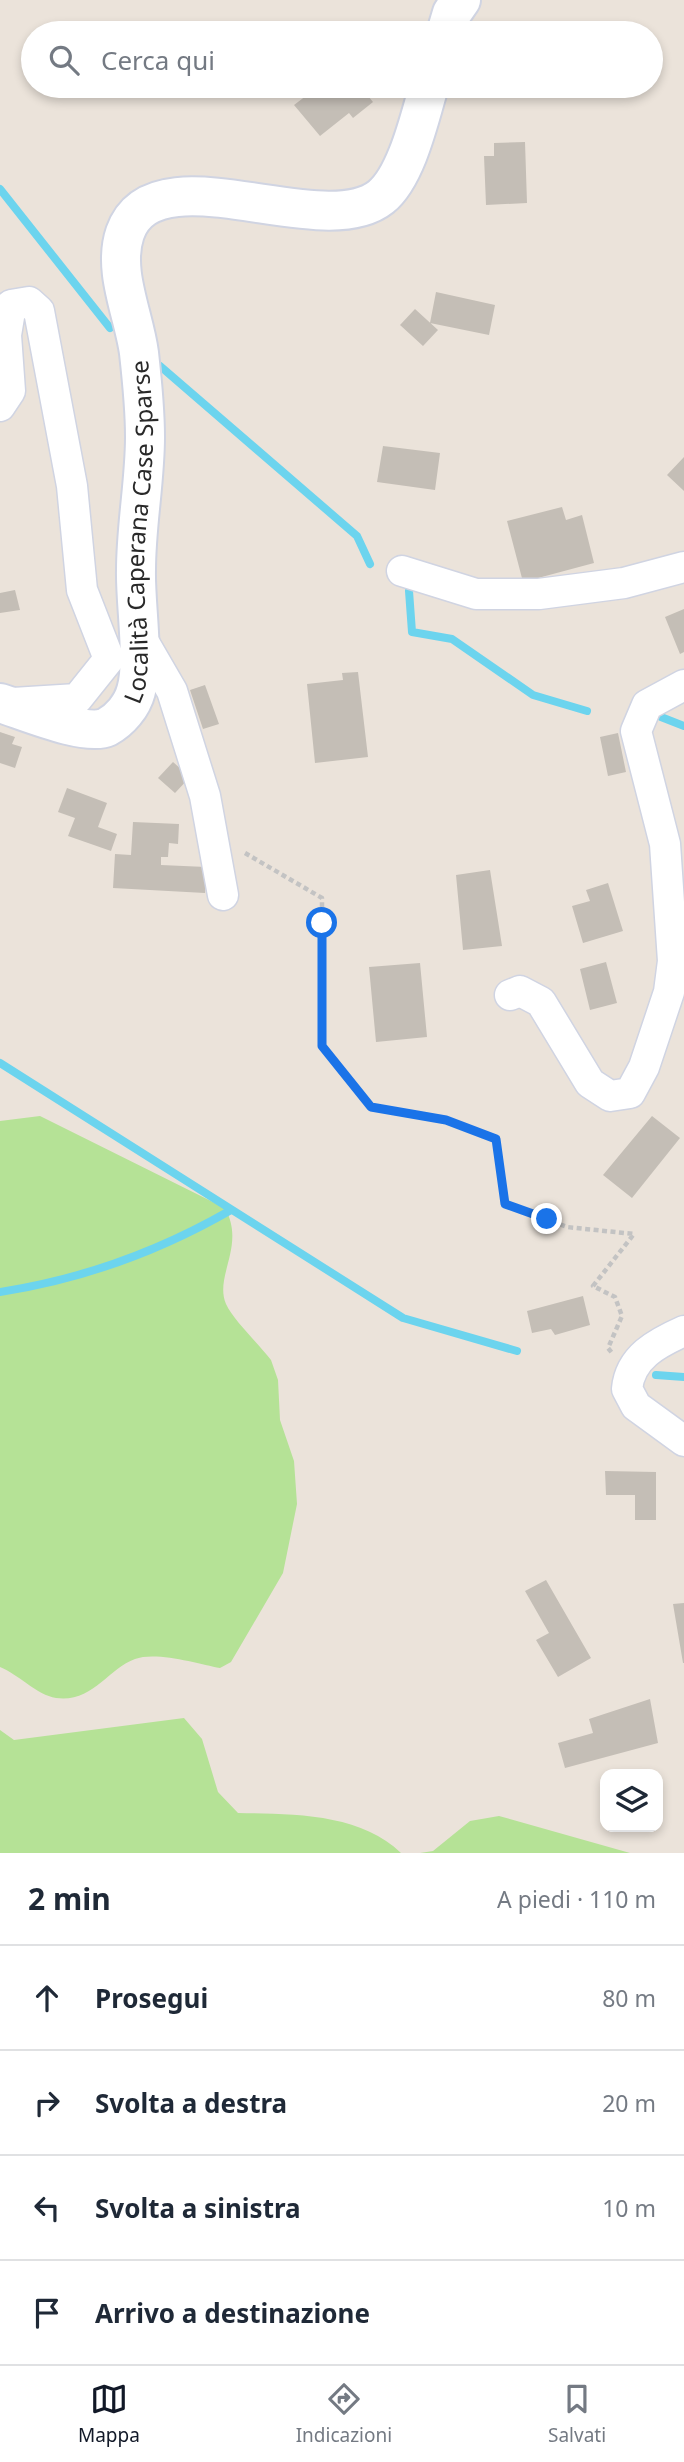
<!DOCTYPE html>
<html lang="it">
<head>
<meta charset="utf-8">
<style>
  body { margin:0; font-family:"Noto Sans",sans-serif; background:#f6f6f7; color:#1f2937 }
  .controls { position:absolute; right:21px; bottom:21px; display:grid; overflow:hidden; border-radius:14px; box-shadow:0 4px 10px #0003 }
  .controls button { width:63px; height:63px; display:grid; place-items:center; padding:0; border:0; border-bottom:2px solid #e0e1e3; background:#fff; color:#1f2937; font:35px sans-serif }
  .stop { position:absolute; width:21px; height:21px; margin:-16px; border:5px solid #1a73e8; border-radius:50%; background:#fff }
  .stop.end { background:#1a73e8; border-color:#fff; box-shadow:0 2px 7px #0008 }
  .list { margin:0; padding:0; list-style:none }
  h2 { display:flex; justify-content:space-between; align-items:center; height:91px; margin:0; padding:0 28px; font-size:30px }
  h2 small { font-size:23px; font-weight:400; color:#747a83 }
  .list li { display:grid; grid-template-columns:46px 1fr auto; gap:21px; align-items:center; box-sizing:border-box; height:105px; padding:0 28px; border-top:2px solid #e0e1e3 }
  .list b { display:block; font-size:26px; white-space:nowrap }
  .list em { font-size:23px; font-style:normal; color:#747a83 }
  .icon { flex:none; width:38px; height:38px; fill:none; stroke:currentColor; stroke-width:2; stroke-linecap:round; stroke-linejoin:round }
  .map { position:relative; flex:none; width:684px; height:1853px; overflow:hidden }
  .search { position:absolute; background:#fff; box-shadow:0 4px 10px #0003; left:21px; right:21px; top:21px; height:77px; display:flex; align-items:center; gap:18px; box-sizing:border-box; padding:0 24px; border-radius:38px; color:#747a83; font-size:26px }
  .sheet { height:511px; background:#fff }
  nav { display:flex; justify-content:space-around; align-items:center; box-sizing:border-box; height:98px; border-top:2px solid #e0e1e3; background:#fff; font-size:19px; color:#747a83 }
  nav a { display:grid; justify-items:center; gap:4px }
  nav .on { color:#111827 }
  .map>svg:first-child { display:block }
</style>
</head>
<body>
<div class="map">
<svg width="684" height="1853" viewBox="0 0 684 1853">
  <rect width="100%" height="100%" fill="#ebe3da"/>
  <path fill="#b5e296" d="M40,1116L225,1208C246,1246 214,1276 226,1304C234,1321 259,1344 271,1360L278,1380L280,1420L294,1461L297,1504L283,1573L231,1662L220,1668C199,1664 156,1651 135,1659C108,1669 92,1703 56,1698C37,1695 18,1674 0,1667V1121Z
    M184,1718L202,1739L218,1792L238,1813C292,1814 360,1813 401,1853H0V1730L14,1740Z
    M499,1816L630,1853H420L433,1851L470,1821Z"/>
  <g fill="none" stroke-linecap="round" stroke-linejoin="round">
    <path stroke="#6cd4ee" stroke-width="8" d="M0,189L110,328
      M160,366L357,536L370,564
      M409,591L412,632L452,639L533,695L587,711
      M661,717L684,726
      M0,1063L403,1318L517,1351
      M0,1292C84,1279 158,1252 231,1210
      M656,1375L684,1377"/>
  </g>
  <path fill="#c4beb6" d="M319,86H360L373,102L353,118L349,113L320,136L294,105Z
    M525,142L527,203L486,205L484,156H494V143Z
    M436,292L495,305L489,335L430,323Z
    M415,309L438,330L423,346L400,325Z
    M383,446L440,453L435,490L377,482Z
    M684,457V491L667,475Z
    M562,507L566,520L582,515L594,563L523,582L507,521Z
    M15,590L20,610L0,613V593Z
    M684,609V652L680,654L665,617Z
    M358,672L368,757L315,763L307,684L343,680L342,673Z
    M205,685L219,724L203,729L190,690Z
    M0,732L15,737L12,744L22,747L15,768L0,763Z
    M618,733L626,772L608,776L600,737Z
    M173,762L190,777L175,793L158,778Z
    M67,788L107,803L98,827L117,834L111,851L68,836L75,818L58,812Z
    M133,822L179,824L178,844L169,843L168,857H161V865L206,867L205,893L113,888L115,854L131,855Z
    M490,870L502,946L463,950L456,875Z
    M608,883L623,931L583,943L572,906L590,901L586,890Z
    M606,962L617,1003L590,1010L580,969Z
    M420,963L427,1037L376,1042L369,967Z
    M652,1116L680,1138L632,1198L603,1175Z
    M583,1296L590,1325L555,1335L551,1329L532,1333L527,1311Z
    M605,1471L656,1472V1520H635V1495H606Z
    M546,1580L591,1658L558,1677L536,1640L549,1633L525,1591Z
    M684,1603V1663H683L673,1604Z
    M650,1699L658,1743L565,1768L558,1743L593,1733L589,1719Z"/>
  <g fill="none" stroke-linecap="round" stroke-linejoin="round">
    <g stroke="#d0d4e2" stroke-width="33">
      <path id="street" d="M0,406L10,391L6,335L11,305L29,302L39,311L72,486L82,590L109,659L77,699L13,703
        M402,571L476,594H539L624,583L684,567
        M139,634L172,691L205,796L223,895
        M510,995L520,991L541,1002L590,1083L610,1096L630,1093L644,1067L669,992L673,961L665,844L636,731L647,705L684,685
        M684,1331C657,1343 630,1357 627,1389L636,1406L684,1441"/>
    </g>
    <g stroke="#d0d4e2" stroke-width="42">
      <g id="secondary">
        <path d="M446,33L452,13L461,0"/>
        <path id="s1" d="M0,703C23,710 86,737 107,727C120,720 132,706 136,691C145,661 135,603 136,570C136,525 145,481 145,437C145,410 142,380 139,353C134,315 112,271 125,233C155,148 322,244 381,197C407,176 420,116 429,86"/>
      </g>
    </g>
    <path stroke="#c3c3c3" stroke-width="4.5" stroke-dasharray="5 3.5" stroke-linecap="butt" d="M245,853L322,898V1046L371,1107L446,1120L496,1139L505,1204L567,1227L634,1234L593,1286L615,1297L622,1316L608,1348L612,1353"/>
    <use href="#street" stroke="#fff" stroke-width="30"/>
    <use href="#secondary" stroke="#fff" stroke-width="38"/>
  </g>
  <g fill="none" stroke-linecap="round" stroke-linejoin="round">
    <path stroke="#1a73e8" stroke-width="9" d="M322,923V1046L371,1107L446,1120L496,1139L505,1204L547,1219"/>
  </g>
  <g text-anchor="middle" stroke-width="5" stroke-linejoin="round" paint-order="stroke">
    <g font-size="24" fill="#292929" stroke="#fff">
      <text dy="8" stroke="none"><textPath href="#s1" startOffset="318">Località Caperana Case Sparse</textPath></text>
    </g>
  </g>
</svg>
<div class="controls">
<button><svg class="icon" aria-label="layers" viewBox="0 0 24 24"><path d="M12 4l9 5-9 5-9-5zM3 14l9 5 9-5"/></svg></button>
</div>
<div class="stop" style="left:322px;top:923px"></div>
<div class="stop end" style="left:547px;top:1219px"></div>
<div class="search"><svg class="icon" aria-label="search" viewBox="0 0 24 24"><circle cx="10" cy="10" r="6"/><path d="M15 15l6 6"/></svg>Cerca qui</div>
</div>
<section class="sheet">
<h2>2 min<small>A piedi · 110 m</small></h2>
<ul class="list">
<li><svg class="icon" aria-label="ahead" viewBox="0 0 24 24"><path d="M12 20V5M6 11l6-6 6 6"/></svg><div><b>Prosegui</b></div><em>80 m</em></li>
<li><svg class="icon" aria-label="right" viewBox="0 0 24 24"><path d="M7 20v-9h11M14 6l5 5-5 5"/></svg><div><b>Svolta a destra</b></div><em>20 m</em></li>
<li><svg class="icon" aria-label="left" viewBox="0 0 24 24"><path d="M17 20v-9H6M10 6l-5 5 5 5"/></svg><div><b>Svolta a sinistra</b></div><em>10 m</em></li>
<li><svg class="icon" aria-label="arrive" viewBox="0 0 24 24"><path d="M6 21V4h12l-3 4 3 4H6"/></svg><div><b>Arrivo a destinazione</b></div></li>
</ul>
</section>
<nav>
<a class="on"><svg class="icon" aria-label="map" viewBox="0 0 24 24"><path d="M3 6l6-2 6 2 6-2v14l-6 2-6-2-6 2zM9 4v14M15 6v14"/></svg>Mappa</a>
<a><svg class="icon" aria-label="directions" viewBox="0 0 24 24"><path d="M12 3l9 9-9 9-9-9zM9 14v-3h6M13 9l2 2-2 2"/></svg>Indicazioni</a>
<a><svg class="icon" aria-label="saved" viewBox="0 0 24 24"><path d="M7 4h10v16l-5-4-5 4z"/></svg>Salvati</a>
</nav>
</body>
</html>
